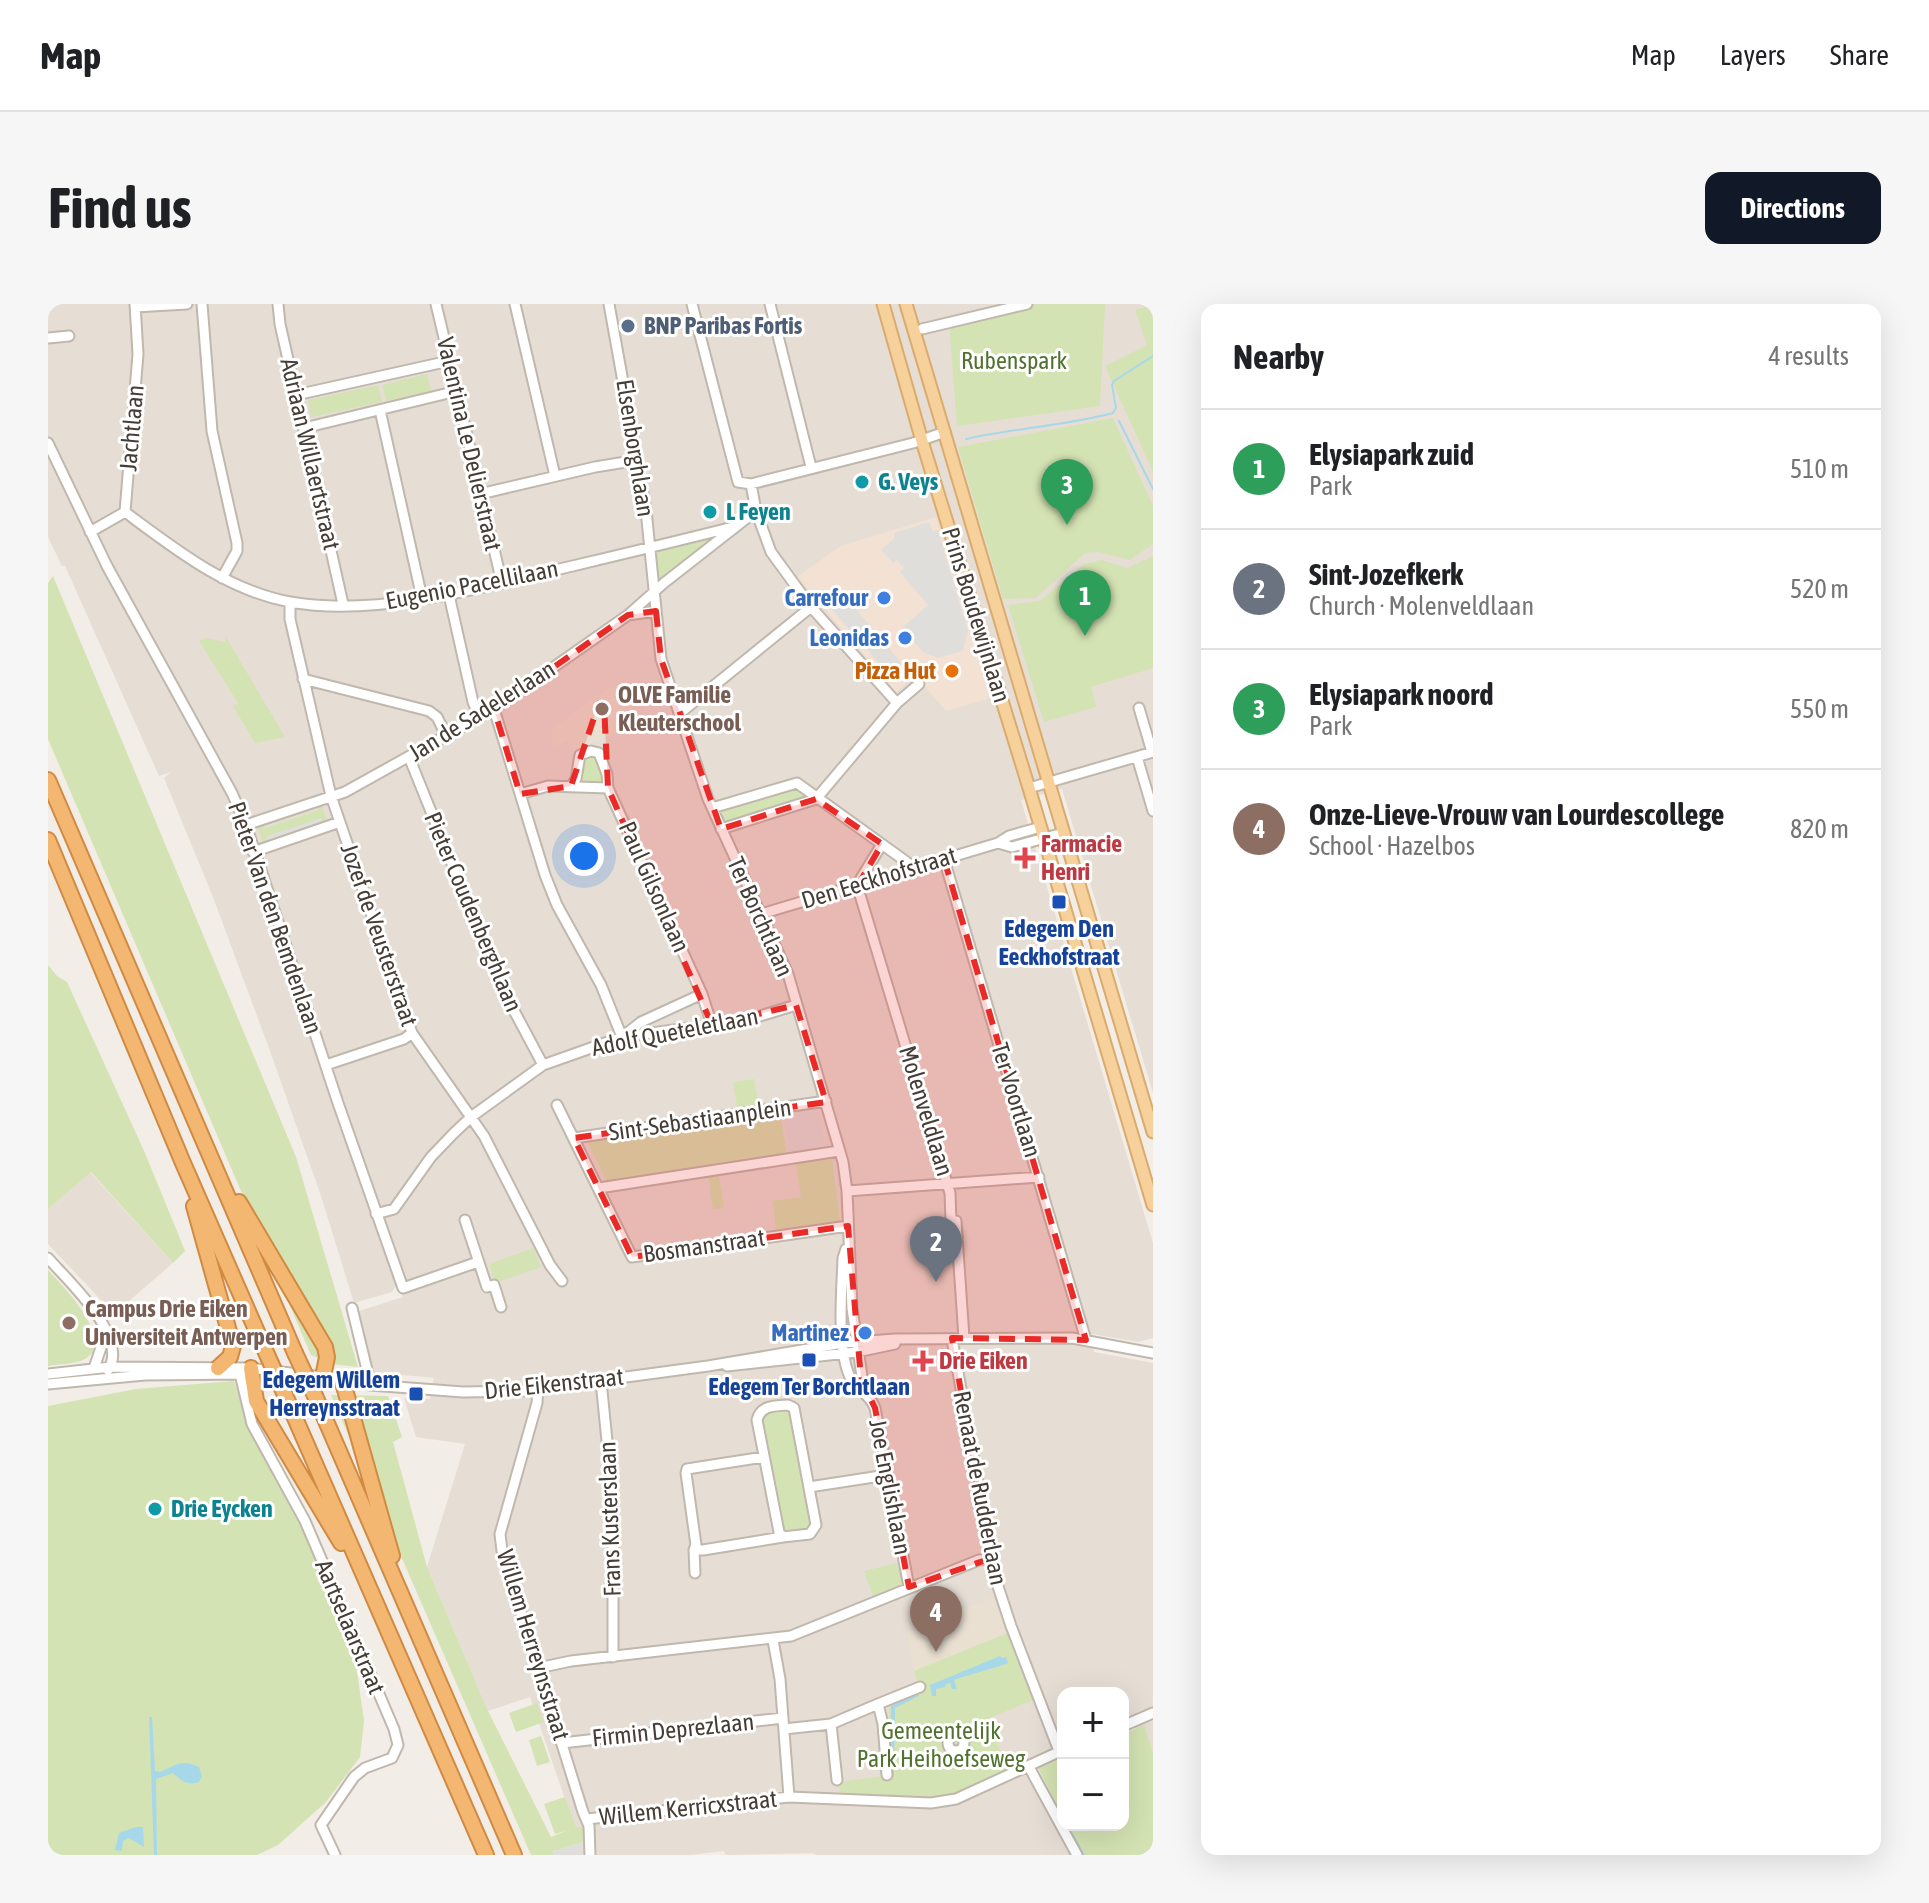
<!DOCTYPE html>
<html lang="en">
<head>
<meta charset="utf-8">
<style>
  body { margin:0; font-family:"Asap Condensed",sans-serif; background:#f6f6f6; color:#202124 }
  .controls { position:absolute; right:24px; bottom:24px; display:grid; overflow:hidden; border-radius:16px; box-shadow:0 8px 32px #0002 }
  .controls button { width:72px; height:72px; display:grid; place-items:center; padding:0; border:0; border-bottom:2px solid #e0e0e0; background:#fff; color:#202124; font:40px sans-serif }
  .you { position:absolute; left:536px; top:552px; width:28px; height:28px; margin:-20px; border:6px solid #fff; border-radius:50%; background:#1a73e8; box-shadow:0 0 0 12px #1a73e833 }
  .badge { display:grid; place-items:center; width:52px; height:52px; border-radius:50%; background:#111827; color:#fff; font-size:26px; font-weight:700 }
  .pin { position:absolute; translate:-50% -66px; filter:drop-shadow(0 2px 4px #0008) }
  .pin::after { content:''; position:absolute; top:42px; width:28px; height:24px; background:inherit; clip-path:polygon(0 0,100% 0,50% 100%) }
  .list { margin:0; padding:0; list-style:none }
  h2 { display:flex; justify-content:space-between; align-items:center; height:104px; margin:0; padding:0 32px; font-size:34px }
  h2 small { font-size:26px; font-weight:400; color:#757577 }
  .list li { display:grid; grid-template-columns:52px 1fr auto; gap:24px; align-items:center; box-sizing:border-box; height:120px; padding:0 32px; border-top:2px solid #e0e0e0 }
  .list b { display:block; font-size:30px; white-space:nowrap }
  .list p { margin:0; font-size:26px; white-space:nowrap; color:#757577 }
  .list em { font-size:26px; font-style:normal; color:#757577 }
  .map { position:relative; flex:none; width:1105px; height:1551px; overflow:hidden; border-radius:16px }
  header { display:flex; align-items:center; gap:48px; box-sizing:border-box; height:112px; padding:0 40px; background:#fff; border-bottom:2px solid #e0e0e0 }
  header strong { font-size:38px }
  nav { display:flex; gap:44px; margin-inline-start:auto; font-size:28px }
  .intro { display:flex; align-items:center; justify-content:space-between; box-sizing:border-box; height:192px; padding:0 48px }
  h1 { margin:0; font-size:56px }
  .button { padding:20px 36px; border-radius:16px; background:#111827; color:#fff; font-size:28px; font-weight:700 }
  main { display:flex; gap:48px; padding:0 48px }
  aside { flex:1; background:#fff; border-radius:16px; box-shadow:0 8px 32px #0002 }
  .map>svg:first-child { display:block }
</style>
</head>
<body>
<header>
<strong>Map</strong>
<nav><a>Map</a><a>Layers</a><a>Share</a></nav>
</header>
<div class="intro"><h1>Find us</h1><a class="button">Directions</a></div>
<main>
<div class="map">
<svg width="1105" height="1551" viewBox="0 0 1105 1551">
  <rect width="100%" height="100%" fill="#f2ede7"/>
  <path fill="#e6ded5" d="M0,0H1105V789L1014,485L973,496L1105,939V1034L1090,1038L1044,1030L1046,1048L1105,1059V1475L1084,1415L1075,1418V1389H1015V1442L971,1459L1024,1551H769L765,1549L678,1551L676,1547L642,1551H540L527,1524L482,1393L440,1407L379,1263L417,1140L368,1133L356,1094L382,1095L386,1074L325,1068L308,1008L355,993L348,982L344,988L306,999L273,892L222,747L165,593L116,474L123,468L111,472L17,262H14L0,233Z
    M42,868L125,959L66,1010L0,940V905Z"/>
  <path fill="#f3e1d3" d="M888,213L942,394L898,407L867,371L848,388L749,273L793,242Z"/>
  <path fill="#eae0d2" d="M570,382L584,423L526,446L519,437L509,442L505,440L503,435L505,424L558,385Z
    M944,1294L962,1328L866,1367L860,1328Z"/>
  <path fill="#d4e3b3" d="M966,0H1057L1052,102L909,122L901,18Z
    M1105,1V168L1057,62L1099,41L1087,6Z
    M379,70L383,87L338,97L334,81Z
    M330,81L334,98L263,113L260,96Z
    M1065,114L1105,202V240L1082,256L1050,248L1037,249L988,294L955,295L910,143Z
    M661,233H664V236L614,276L609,273L607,251L611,246Z
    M1105,252V364L1043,383L1048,403L996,418L960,301L992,297L1036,260L1054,256L1079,264Z
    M5,272L248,853L310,1063L284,1060L263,1051L0,435V279Z
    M178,333L237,433L207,439L185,402L190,399L151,337L158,334L177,338Z
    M543,451L553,457L556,478L531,476L535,454Z
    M747,482L759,491V495L678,521L671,512L674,505Z
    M273,499L280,519L275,520L273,515L219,532L220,539L215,540L209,521L214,519L217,524L264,508L270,506L269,500Z
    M0,661L9,672L19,678L97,849L137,947L125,959L43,868L0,905Z
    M706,775L711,804L690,808L685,778Z
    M732,809L739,851L559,878L539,837Z
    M784,855L792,917L728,928L725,897L753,893L748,860Z
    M670,868L676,904L665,905L660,870Z
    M485,944L493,963L447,979L441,960Z
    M0,966C13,980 69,1036 37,1055C27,1060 11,1060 0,1062Z
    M186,1077L206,1135L227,1169L254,1222L306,1346L316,1417L312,1453L278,1498L230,1541L209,1551H0V1102L88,1085Z
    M283,1091L340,1092L354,1133L345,1138L379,1263L440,1407L503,1533L518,1527L507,1530L496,1500L517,1493L528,1523H536L539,1537L505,1547L506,1551H483Z
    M735,1105L742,1107L745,1113L764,1215L760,1228L738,1231L731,1222L713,1113L720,1107Z
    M849,1259L855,1277L852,1281L825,1292L816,1267Z
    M962,1328L985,1396L939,1415L961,1467L907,1493L884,1497L792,1493L791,1478L842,1471L841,1402L872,1384L866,1367Z
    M489,1399L496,1418L468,1428L461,1409Z
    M1096,1421L1105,1449V1551H1035L1019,1521H1075V1430Z
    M493,1432L502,1458L489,1462L481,1436Z
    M1015,1454V1513L990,1464Z"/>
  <path fill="#e0dedb" d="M881,218L885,228L890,226L920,328L915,347L890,354L875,348L854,324L880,301L852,268L856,264L849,256L845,259L833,246L847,234L846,229Z
    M794,289L864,371L860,374L847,369L843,373L778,299Z
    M273,514L275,520L220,539L218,533Z
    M770,802L776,846L742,851L735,807Z
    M539,1537L541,1551H506L504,1547Z"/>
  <path fill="#a7d8ea" d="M952,1352L954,1354L958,1353L960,1359C942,1366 925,1369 906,1376L909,1385H904L902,1379L898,1380L897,1383L888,1385V1392H884L882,1381Z
    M870,1390L871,1392L847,1404L846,1471H842L843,1402Z
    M101,1413H104L107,1467L112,1468C127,1462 133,1454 151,1463L154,1472L151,1478C140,1482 133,1477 125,1469L108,1475L109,1551H106Z
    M88,1523H95L96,1543L81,1534L75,1537L74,1547L67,1546L71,1529Z"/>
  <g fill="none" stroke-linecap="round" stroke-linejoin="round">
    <path stroke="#a7d8ea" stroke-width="2" d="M1071,117L1105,185
      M918,135C967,124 1016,122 1065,109L1068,104L1064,81L1066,77L1105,52
      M991,1471L1015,1514
      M1019,1521L1036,1551"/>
    <g stroke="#c0b7ad" stroke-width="13">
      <path id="minor" d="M154,0L164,127L189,239V247L174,274
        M230,0L232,20L295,300
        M388,0L454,279
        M467,0L507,172
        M561,0L598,206L613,355L660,495L740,670L795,858L799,887L804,1004L816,1086
        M644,0L690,178L703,180L865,139L897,128
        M722,0L763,163
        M87,3L139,0
        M874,25L979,0
        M0,34L21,32
        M248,91L401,57
        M332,106L374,294
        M256,124L409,87
        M0,139L59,262L184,489L198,521L290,799L355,984L430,958
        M703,180L708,207L723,248L763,303L849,399
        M432,190L547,163L590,156
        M77,208C127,245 178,286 242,298C320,312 419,288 495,269C558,254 622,239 685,223
        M42,228L77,208L90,50L87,0
        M401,291L425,398L432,413
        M242,298V315L283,492L364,729L436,832L502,961L514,977
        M580,311L608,307
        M255,375L381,407L389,413L398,431
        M1091,404L1104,448
        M446,405L497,571L509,601L553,681L574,733L593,718L654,690
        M631,410L763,303
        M361,453L455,686L495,761
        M1089,453L1105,507
        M523,482L528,475L532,451L543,447L551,449L559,470L560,484L654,690L664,721
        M981,484L1105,448
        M472,490L500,482L560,484
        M664,504L749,479L867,564
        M198,521L297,488L446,405L580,311L616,279L708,207
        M673,525L768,495L849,399L871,380
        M950,539L964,543L1015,529
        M834,540L809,581L902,889L903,917H908L916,1034
        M205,548L292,518
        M896,555L1038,1036
        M713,610L950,539L961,532L993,523
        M278,761L356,735L364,729
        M509,801L584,953L800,922
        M526,834L778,797
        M551,884L791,847
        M799,887L991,873
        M328,910L346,905L383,853L405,830L423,813L495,761L574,733L699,716L748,701
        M417,916L439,983L446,981L453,1003
        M798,945L795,954C794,986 788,1047 803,1075C810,1087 822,1090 827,1104L861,1283
        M0,954C21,978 82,1033 60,1066
        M304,1004L322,1078
        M904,1035L942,1245L941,1255L963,1322L1011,1447
        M679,1062L809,1048L847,1040
        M46,1064L58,1029
        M0,1070L63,1063L201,1064L275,1073L322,1074L336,1078
        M192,1070L204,1120L257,1217L346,1425L350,1441L344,1454L317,1464L306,1473L273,1521L287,1551
        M294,1075L322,1081L415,1088L474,1087L660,1062L795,1039L847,1035L1024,1034L1105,1049
        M553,1077L565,1197V1353
        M0,1080L97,1071L195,1070
        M490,1084L489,1099L452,1230L454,1247L535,1508L541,1522L542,1551
        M740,1101L746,1104L768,1221L762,1230L735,1233L731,1228L709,1116C713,1101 726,1102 740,1101Z
        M716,1153L639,1165L638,1169L648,1241L646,1246H655L735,1233
        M761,1183L839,1171
        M646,1246L647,1269
        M725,1336L732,1375L741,1493
        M490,1364L523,1357L743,1332L931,1256L941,1255
        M830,1400L872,1383
        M783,1420L789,1476
        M1075,1422L1105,1409
        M736,1425L783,1420L830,1400L835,1420L839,1471
        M900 1439a8 8 0 1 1 16 0a8 8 0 1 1-16 0Z
        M514,1439L735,1414
        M981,1463L1029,1551
        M539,1515L741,1493L883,1499L908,1495L1015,1446"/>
    </g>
    <g stroke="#daab6d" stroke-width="15">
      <path id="major" d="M835,0L874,137L981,484L1105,901
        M858,0L1105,828"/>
    </g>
    <g stroke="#d18a42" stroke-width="18">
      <path id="highway" d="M0,476L247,1049
        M0,536L135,859L217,1046
        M191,898L277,1043L279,1053L275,1073
        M146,902L185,1042L182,1053L170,1064
        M203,1064L208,1097L293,1239
        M294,1075L344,1252
        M237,1091L438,1551
        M268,1094L466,1551"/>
    </g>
    <use href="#minor" stroke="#fff" stroke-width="9"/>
    <use href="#major" stroke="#f6d19b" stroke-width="11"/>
    <use href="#highway" stroke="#f3b771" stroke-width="14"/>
    <g stroke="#d18a42" stroke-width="18" stroke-linecap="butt">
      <path id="highway-bridge" d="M217,1046L237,1091
        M247,1049L268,1094"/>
    </g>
    <use href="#highway-bridge" stroke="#f3b771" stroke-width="14"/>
  </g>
  <path fill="#e92a26" fill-opacity="0.2" stroke="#e92a26" stroke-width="6" stroke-dasharray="16 10" stroke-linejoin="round" d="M608,307L613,355L673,525L768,495L834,540L810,581L896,555L1038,1036L904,1034L941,1255L861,1283L827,1104L813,1075L800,922L584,953L526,834L778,798L748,701L664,721L560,484L556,400L551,399L523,482L472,490L446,405L580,311Z"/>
  <circle fill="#5c6f8a" stroke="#fff" stroke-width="3" cx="580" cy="22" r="8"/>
  <g fill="#0f9aa8" stroke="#fff" stroke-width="3">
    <circle cx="814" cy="178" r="8"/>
    <circle cx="662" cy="208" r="8"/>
    <circle cx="107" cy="1205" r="8"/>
  </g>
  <g fill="#3f7fe0" stroke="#fff" stroke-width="3">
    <circle cx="836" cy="294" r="8"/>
    <circle cx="857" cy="334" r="8"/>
    <circle cx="817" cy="1029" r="8"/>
  </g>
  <circle fill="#e8710a" stroke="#fff" stroke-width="3" cx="904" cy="367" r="8"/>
  <g fill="#8d6e63" stroke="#fff" stroke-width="3">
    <circle cx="554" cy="405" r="8"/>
    <circle cx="21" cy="1019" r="8"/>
  </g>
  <g fill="#e0444e" stroke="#fff" stroke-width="3">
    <path d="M973 542h8v8h8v8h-8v8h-8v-8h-8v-8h8z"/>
    <path d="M871 1045h8v8h8v8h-8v8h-8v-8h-8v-8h8z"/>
  </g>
  <g fill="#1a4fb4" stroke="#fff" stroke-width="3">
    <rect x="1003" y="590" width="16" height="16" rx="4"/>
    <rect x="753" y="1048" width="16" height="16" rx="4"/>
    <rect x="360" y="1082" width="16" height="16" rx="4"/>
  </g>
  <g text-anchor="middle" stroke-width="6" stroke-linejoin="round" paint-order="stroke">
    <g font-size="24" font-weight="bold" fill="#4e5e75" stroke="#fff" text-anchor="start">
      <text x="596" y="30">BNP Paribas Fortis</text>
    </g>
    <g font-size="24" fill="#51722e" stroke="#fff">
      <text x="966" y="65">Rubenspark</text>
      <text x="893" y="1435">Gemeentelijk<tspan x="893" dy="28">Park Heihoefseweg</tspan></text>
    </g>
    <g font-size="24" fill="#453d36" stroke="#fff">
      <text transform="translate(84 124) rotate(-85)" y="8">Jachtlaan</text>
      <text transform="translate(421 140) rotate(77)" y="8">Valentina Le Delierstraat</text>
      <text transform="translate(587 144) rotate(81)" y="8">Elsenborghlaan</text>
      <text transform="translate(262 150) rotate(77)" y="8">Adriaan Willaertstraat</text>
      <text transform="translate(424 281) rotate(-11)" y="8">Eugenio Pacellilaan</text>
      <text transform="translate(928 311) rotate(73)" y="8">Prins Boudewijnlaan</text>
      <text transform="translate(434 407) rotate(-32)" y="8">Jan de Sadelerlaan</text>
      <text transform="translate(831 574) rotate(-17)" y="8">Den Eeckhofstraat</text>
      <text transform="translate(606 583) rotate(66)" y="8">Paul Gilsonlaan</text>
      <text transform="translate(425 608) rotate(67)" y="8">Pieter Coudenberghlaan</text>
      <text transform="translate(712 613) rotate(66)" y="8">Ter Borchtlaan</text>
      <text transform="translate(227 614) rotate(71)" y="8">Pieter Van den Bemdenlaan</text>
      <text transform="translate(331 631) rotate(71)" y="8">Jozef de Veusterstraat</text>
      <text transform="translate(627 728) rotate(-11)" y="8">Adolf Queteletlaan</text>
      <text transform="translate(968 796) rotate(73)" y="8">Ter Voortlaan</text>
      <text transform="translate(878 807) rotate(73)" y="8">Molenveldlaan</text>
      <text transform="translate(652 816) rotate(-8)" y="8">Sint-Sebastiaanplein</text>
      <text transform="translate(656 942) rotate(-8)" y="8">Bosmanstraat</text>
      <text transform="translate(506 1080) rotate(-6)" y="8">Drie Eikenstraat</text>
      <text transform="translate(842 1183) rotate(79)" y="8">Joe Englishlaan</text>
      <text transform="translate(932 1184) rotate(79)" y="8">Renaat de Rudderlaan</text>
      <text transform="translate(562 1215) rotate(-92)" y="8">Frans Kusterslaan</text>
      <text transform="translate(302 1323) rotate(67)" y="8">Aartselaarstraat</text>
      <text transform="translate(485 1341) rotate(73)" y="8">Willem Herreynsstraat</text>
      <text transform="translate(625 1426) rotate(-6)" y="8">Firmin Deprezlaan</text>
      <text transform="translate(640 1504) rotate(-6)" y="8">Willem Kerricxstraat</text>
    </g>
    <g font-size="24" font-weight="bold" fill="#0d838f" stroke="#fff" text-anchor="start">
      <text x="830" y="186">G. Veys</text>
      <text x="678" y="216">L Feyen</text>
      <text x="123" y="1213">Drie Eycken</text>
    </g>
    <g font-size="24" font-weight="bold" fill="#366cbe" stroke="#fff" text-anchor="end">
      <text x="820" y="302">Carrefour</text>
      <text x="841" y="342">Leonidas</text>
      <text x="801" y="1037">Martinez</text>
    </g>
    <g font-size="24" font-weight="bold" fill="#c56008" stroke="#fff" text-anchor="end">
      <text x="888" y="375">Pizza Hut</text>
    </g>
    <g font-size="24" font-weight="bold" fill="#785e54" stroke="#fff" text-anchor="start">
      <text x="570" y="399">OLVE Familie<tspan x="570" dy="28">Kleuterschool</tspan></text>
      <text x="37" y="1013">Campus Drie Eiken<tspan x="37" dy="28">Universiteit Antwerpen</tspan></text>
    </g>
    <g font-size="24" font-weight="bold" fill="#be3a42" stroke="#fff" text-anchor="start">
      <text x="993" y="548">Farmacie<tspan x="993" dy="28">Henri</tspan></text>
      <text x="891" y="1065">Drie Eiken</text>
    </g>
    <g font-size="24" font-weight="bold" fill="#164399" stroke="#fff">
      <text x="1011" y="633">Edegem Den<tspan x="1011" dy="28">Eeckhofstraat</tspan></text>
      <text x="352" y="1084" text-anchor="end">Edegem Willem<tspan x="352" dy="28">Herreynsstraat</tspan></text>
      <text x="761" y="1091">Edegem Ter Borchtlaan</text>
    </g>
  </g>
</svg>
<div class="controls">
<button>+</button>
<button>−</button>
</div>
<div class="you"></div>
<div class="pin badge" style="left:1037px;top:332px;background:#2e9e5b">1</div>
<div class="pin badge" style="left:888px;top:978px;background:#6b7280">2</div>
<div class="pin badge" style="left:1019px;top:221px;background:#2e9e5b">3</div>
<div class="pin badge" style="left:888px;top:1348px;background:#8d6e63">4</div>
</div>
<aside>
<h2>Nearby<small>4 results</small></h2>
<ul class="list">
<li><span class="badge" style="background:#2e9e5b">1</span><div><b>Elysiapark zuid</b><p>Park</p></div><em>510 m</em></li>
<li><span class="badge" style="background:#6b7280">2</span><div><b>Sint-Jozefkerk</b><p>Church · Molenveldlaan</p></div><em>520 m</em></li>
<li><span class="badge" style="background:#2e9e5b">3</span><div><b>Elysiapark noord</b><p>Park</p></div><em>550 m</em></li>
<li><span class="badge" style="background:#8d6e63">4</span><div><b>Onze-Lieve-Vrouw van Lourdescollege</b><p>School · Hazelbos</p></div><em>820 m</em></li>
</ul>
</aside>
</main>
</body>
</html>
